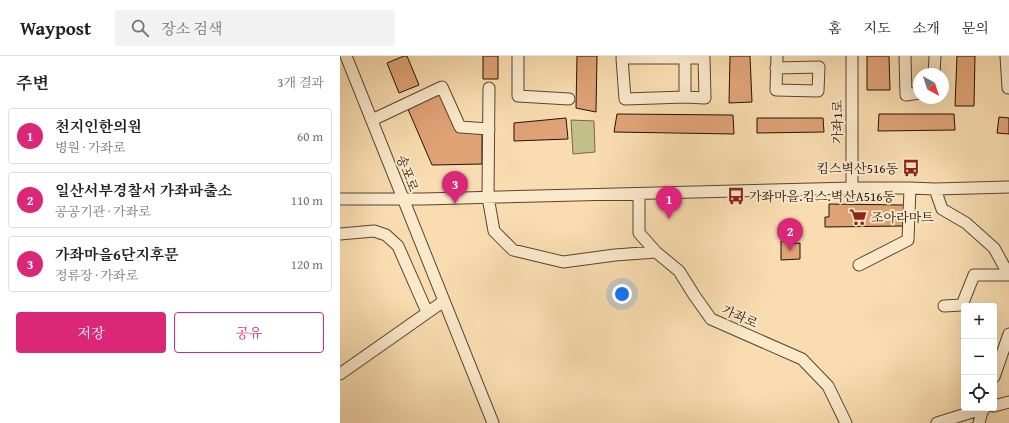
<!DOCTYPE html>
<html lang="ko">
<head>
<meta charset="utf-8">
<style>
  body { margin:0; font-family:"Gentium Book Plus","Noto Serif KR",serif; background:#f2f2f2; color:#202124 }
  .controls { position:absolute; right:12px; bottom:12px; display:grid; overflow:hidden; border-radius:4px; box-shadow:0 4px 16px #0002 }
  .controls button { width:36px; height:36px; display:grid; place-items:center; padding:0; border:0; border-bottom:1px solid #e0e0e0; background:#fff; color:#202124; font:20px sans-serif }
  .compass { position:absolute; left:573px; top:12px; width:36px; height:36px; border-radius:50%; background:#fff; box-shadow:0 4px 16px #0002; rotate:141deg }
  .you { position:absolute; left:282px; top:238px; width:14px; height:14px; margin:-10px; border:3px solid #fff; border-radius:50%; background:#1a73e8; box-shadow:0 0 0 6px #1a73e833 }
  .badge { display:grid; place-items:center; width:26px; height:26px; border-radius:50%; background:#db2777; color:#fff; font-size:13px; font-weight:700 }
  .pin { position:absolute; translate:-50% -33px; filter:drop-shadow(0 1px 2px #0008) }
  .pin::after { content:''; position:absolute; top:21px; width:14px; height:12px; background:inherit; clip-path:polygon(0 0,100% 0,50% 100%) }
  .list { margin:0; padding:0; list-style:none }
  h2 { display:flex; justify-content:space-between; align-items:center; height:52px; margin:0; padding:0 16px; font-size:17px }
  h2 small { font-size:13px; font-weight:400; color:#757577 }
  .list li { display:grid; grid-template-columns:26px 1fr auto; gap:12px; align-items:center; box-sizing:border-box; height:56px; margin:0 8px 8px; padding:0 8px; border:1px solid #e0e0e0; border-radius:4px }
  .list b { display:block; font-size:15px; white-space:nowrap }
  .list p { margin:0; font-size:13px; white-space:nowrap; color:#757577 }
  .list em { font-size:13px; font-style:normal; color:#757577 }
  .actions { display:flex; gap:8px; padding:12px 16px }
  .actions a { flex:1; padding:9px 0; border:1px solid #db2777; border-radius:4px; text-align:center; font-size:14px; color:#db2777 }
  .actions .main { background:#db2777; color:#fff }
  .icon { flex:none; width:22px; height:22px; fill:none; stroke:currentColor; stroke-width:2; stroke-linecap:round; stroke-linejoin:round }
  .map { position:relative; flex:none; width:669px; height:367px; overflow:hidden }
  header { display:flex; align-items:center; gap:24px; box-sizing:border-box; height:56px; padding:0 20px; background:#fff; border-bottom:1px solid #e0e0e0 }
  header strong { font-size:19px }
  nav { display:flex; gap:22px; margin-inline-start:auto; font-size:14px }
  .search { width:280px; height:36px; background:#f2f2f2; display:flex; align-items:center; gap:10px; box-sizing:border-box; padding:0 14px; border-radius:4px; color:#757577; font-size:15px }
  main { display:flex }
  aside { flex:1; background:#fff }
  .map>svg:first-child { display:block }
</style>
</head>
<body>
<header>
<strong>Waypost</strong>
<div class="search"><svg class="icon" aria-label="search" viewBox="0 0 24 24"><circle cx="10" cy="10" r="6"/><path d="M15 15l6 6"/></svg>장소 검색</div>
<nav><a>홈</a><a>지도</a><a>소개</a><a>문의</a></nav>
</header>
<main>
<aside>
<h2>주변<small>3개 결과</small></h2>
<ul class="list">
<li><span class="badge">1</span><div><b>천지인한의원</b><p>병원 · 가좌로</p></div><em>60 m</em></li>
<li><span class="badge">2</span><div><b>일산서부경찰서 가좌파출소</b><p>공공기관 · 가좌로</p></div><em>110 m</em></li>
<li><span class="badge">3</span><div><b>가좌마을6단지후문</b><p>정류장 · 가좌로</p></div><em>120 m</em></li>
</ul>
<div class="actions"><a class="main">저장</a><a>공유</a></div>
</aside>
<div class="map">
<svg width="669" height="367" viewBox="0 0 669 367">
  <rect width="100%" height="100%" fill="#f9ddb0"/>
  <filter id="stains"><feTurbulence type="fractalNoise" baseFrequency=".005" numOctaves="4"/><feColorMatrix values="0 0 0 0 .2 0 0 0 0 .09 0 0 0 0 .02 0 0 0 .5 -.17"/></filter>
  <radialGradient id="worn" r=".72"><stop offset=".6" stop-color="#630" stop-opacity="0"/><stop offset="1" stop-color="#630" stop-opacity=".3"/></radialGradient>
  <path fill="#c2c088" stroke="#726946" d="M231,64L254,65L255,96L233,98Z"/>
  <path fill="#e0a376" stroke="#221204" d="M64,0H67L79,29L59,37L47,7Z
    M143,0H158V23H143Z
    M237,0H257L256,56L236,52Z
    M390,0H410L412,46L389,47Z
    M527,0H549L550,34H527Z
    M617,0H635L634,50H615Z
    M100,37L116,75H142V108L92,109L67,51Z
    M277,58L393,59L394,78L274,76Z
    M539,58H614L615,74L538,75Z
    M659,61L669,62V78L657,77Z
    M226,62L228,83L174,85V67Z
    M417,62H483L484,76L417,77Z
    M489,148L564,149L563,170L485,171V161H489Z
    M450,184V188L460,187V203L441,204V185Z"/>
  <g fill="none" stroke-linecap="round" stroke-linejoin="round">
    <g stroke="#58452f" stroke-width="13">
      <path id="minor" d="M6,0L153,367
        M178,0V40L229,43
        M512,0V132
        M565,0L566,39L579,37
        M666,0L668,32H669
        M282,2H364L365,42L345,41L285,43Z
        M436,12L479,11L478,35L436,34L437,0
        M594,18L595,0
        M149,32L148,141L154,175L173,194L223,206L275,199L316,196
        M345,41V0
        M32,64L102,31L120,71L149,73
        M595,133L602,153L626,167L654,192L669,219
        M299,138V177L316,196L339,215L354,239L371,263L462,303L488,330L506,367
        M0,143H83L512,132H570L595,133L669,131
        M0,178L34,175L46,179L58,190L87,256
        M519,209L568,184L570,132
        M604,250L622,249L634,219H669
        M0,318L104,245
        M654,321L669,278
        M654,350L669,346
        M597,367L645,352
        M639,367L643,352"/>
    </g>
    <use href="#minor" stroke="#fbe9cc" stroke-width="11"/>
  </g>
  <defs>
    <g id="bus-bare" transform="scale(1.38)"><path d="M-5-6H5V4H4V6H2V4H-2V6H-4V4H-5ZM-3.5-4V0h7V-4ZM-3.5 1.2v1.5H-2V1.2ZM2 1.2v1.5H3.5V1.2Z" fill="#8f2418" stroke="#fbe9cc" stroke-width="2.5" paint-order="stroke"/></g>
    <g id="supermarket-bare" transform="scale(1.38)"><path d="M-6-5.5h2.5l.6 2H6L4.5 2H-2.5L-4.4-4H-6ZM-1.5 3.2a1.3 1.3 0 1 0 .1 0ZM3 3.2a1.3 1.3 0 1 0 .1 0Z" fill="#8f2418" stroke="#fbe9cc" stroke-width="2.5" paint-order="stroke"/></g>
  </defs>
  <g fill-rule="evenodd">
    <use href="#bus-bare" x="571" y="112"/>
    <use href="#bus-bare" x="396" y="140"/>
    <use href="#supermarket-bare" x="518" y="161"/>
  </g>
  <g text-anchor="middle" stroke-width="4" stroke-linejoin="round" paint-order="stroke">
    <g font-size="13" fill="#221204" stroke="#fbe9cc">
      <text transform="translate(497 66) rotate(-90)" y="5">가좌1로</text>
      <text transform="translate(68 117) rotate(69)" y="5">송포로</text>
      <text transform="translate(400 260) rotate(24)" y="5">가좌로</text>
    </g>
    <g font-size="13" fill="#221204" stroke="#fbe9cc" text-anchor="start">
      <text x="558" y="117" text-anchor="end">킴스벽산516동</text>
      <text x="409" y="145">가좌마을.킴스.벽산A516동</text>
      <text x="531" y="166">조아라마트</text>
    </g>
  </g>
  <rect width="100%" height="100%" filter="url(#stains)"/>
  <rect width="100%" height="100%" fill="url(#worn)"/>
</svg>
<div class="controls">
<button>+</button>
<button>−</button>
<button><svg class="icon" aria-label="locate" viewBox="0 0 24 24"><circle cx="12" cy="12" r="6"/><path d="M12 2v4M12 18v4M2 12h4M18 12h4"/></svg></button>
</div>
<svg class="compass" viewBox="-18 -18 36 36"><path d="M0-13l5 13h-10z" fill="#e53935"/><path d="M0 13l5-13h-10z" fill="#757577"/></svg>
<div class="you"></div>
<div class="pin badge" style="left:329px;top:163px">1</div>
<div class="pin badge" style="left:450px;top:195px">2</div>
<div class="pin badge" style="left:115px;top:148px">3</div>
</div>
</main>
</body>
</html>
